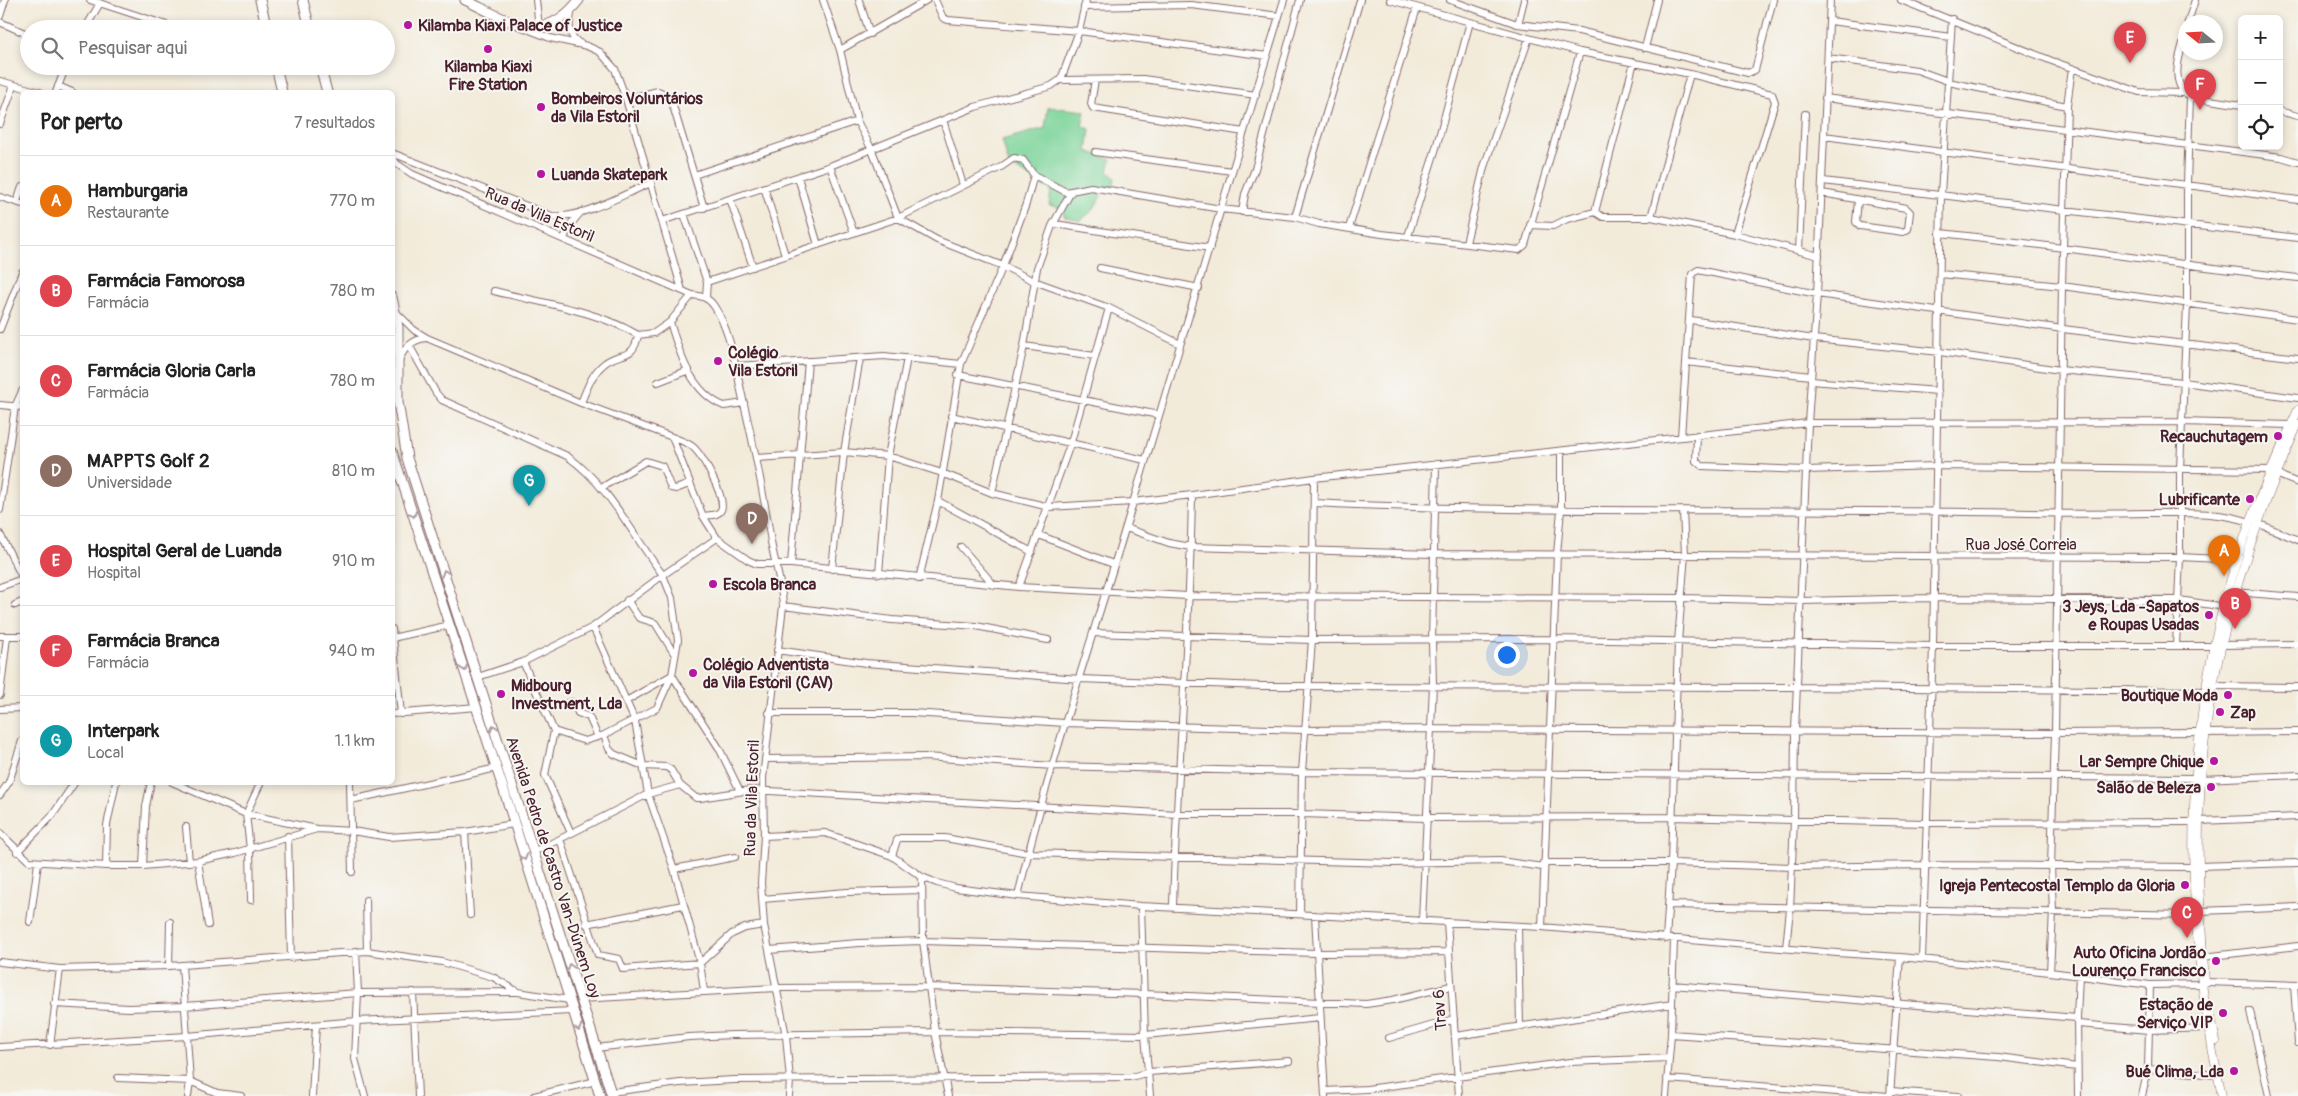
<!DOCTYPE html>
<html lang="pt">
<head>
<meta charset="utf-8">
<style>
  body { margin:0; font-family:Pangolin,sans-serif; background:#f6f6f6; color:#222 }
  .controls { position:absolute; right:15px; top:15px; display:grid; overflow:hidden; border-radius:8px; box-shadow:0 2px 8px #0003 }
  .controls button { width:45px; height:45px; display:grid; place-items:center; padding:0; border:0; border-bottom:1px solid #e0e0e0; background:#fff; color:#222; font:25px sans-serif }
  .compass { position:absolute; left:2178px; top:15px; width:45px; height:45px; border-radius:50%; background:#fff; box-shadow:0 2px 8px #0003; rotate:288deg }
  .you { position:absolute; left:1506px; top:654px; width:18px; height:18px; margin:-12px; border:4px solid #fff; border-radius:50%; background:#1a73e8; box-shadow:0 0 0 8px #1a73e833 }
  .badge { display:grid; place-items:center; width:32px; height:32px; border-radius:50%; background:#d93025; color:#fff; font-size:16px; font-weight:700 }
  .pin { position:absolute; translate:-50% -41px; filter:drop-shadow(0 1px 2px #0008) }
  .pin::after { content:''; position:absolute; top:26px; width:18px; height:15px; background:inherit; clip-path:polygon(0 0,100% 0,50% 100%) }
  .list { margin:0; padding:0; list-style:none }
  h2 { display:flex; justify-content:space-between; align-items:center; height:65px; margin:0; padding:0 20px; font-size:21px }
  h2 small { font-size:16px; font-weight:400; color:#767676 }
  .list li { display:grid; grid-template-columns:32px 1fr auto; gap:15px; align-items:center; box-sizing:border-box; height:90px; padding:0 20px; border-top:1px solid #e0e0e0 }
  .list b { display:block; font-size:19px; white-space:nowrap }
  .list p { margin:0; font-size:16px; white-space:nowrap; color:#767676 }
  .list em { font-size:16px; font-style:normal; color:#767676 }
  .icon { flex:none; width:28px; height:28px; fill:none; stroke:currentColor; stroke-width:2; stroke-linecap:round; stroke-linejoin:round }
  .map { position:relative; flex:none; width:2298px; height:1096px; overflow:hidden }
  .search { position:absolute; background:#fff; box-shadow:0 2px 8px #0003; left:20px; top:20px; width:375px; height:55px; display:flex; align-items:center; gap:12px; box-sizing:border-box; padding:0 18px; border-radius:28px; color:#767676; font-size:19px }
  .panel { position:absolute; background:#fff; box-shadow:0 2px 8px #0003; left:20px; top:90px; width:375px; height:695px; border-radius:8px }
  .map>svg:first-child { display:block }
</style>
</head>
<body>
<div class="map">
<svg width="2298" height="1096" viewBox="0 0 2298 1096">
  <rect width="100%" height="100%" fill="#f6f6f2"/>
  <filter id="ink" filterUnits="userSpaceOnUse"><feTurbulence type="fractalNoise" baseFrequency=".02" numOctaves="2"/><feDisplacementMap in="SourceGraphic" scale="10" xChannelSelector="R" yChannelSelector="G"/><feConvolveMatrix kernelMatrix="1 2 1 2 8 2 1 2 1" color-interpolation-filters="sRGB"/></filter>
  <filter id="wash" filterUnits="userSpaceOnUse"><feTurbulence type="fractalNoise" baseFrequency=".0096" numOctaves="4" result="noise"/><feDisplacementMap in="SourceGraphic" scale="20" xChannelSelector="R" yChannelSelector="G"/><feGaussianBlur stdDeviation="1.12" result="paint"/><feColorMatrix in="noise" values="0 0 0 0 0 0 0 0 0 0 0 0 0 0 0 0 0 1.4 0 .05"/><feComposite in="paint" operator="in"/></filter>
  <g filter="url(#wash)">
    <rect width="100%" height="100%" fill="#f3ebda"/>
    <path fill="#7cd499" stroke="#637a62" d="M1048,107L1085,111L1082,126L1090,129L1087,151L1111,159L1108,171L1115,178L1113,189L1099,192L1101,196L1093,210L1080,221L1065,217L1061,208L1049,205L1051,190L1009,165L1002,140L1045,128Z"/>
  </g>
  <g filter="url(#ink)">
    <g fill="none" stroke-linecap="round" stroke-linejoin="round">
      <g stroke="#856668" stroke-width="8">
        <path id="minor" d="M90,0L179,29
          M536,0L539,27
          M823,0L840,50L857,121L872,150L898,218L937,240L1003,266L1034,281L1109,308L1180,344
          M859,0L870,34
          M935,0L943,18L948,20L1079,31L1267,56
          M1390,0L1580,52L1690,74L1772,94L1775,102L1735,234
          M1450,0L1517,24L1579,31L1748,73L1755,70L1773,0
          M1901,0L2052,61L2139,92L2183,93
          M1084,7L1191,5L1279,16
          M572,9C569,23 566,36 581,44
          M0,16L5,0
          M1830,21L1951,37
          M0,22L29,35
          M2188,22L2195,0
          M1518,24L1524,0
          M522,27L550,38L587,46L600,52L615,69L626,99L682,290
          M85,29L100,3
          M2186,33C2180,54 2168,83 2190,97L2242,105
          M1645,48L1657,0
          M840,50L927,0
          M1828,58L1917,70L1953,83L2067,106
          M1634,62L1595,212L1603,217H1651L1735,234L1819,256
          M1060,80L1143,79L1256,95
          M1095,80L1091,104L1093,108L1244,132
          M0,81L40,92
          M58,86L72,92
          M56,92L66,66
          M1825,98L2281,157L2298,162
          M626,99L658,91L670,96L704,208
          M2279,111L2298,116
          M943,120L963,185
          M0,124L14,85
          M1824,136L2298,200
          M1095,152L1232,171
          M392,153L552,216C581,219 624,194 651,183
          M392,157L397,164L412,174L692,295C701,296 708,297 714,306C731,330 737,375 744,404C755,450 764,496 771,542C775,564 782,584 783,606L763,778L764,836L761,883L764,925L786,1036L790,1080L789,1096
          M830,166L854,233
          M694,175L857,121
          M798,177L818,245
          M1823,181L2298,238
          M764,187L785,255
          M1822,193L1906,208L1910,212L1908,229L1903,232L1860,226L1856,222L1858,200
          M0,197L22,204
          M730,199L753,267
          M17,202L22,187
          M1242,212L1245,194L1255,169L1300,0
          M684,214L707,282L706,297
          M1295,217L1360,0
          M1651,217L1690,74
          M662,221L830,166L975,107L1051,86L1060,80L1063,74L1079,31L1086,0
          M1055,224L1210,248
          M1530,225L1553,226L1567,219L1595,212
          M1349,228L1417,8
          M1940,233C2060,246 2178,265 2298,278
          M1408,236L1436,148L1470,22
          M564,239L569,226L581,212
          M1466,243L1484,167L1529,38
          M1799,251L1805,114
          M1100,268L1199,288
          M1940,274L2062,286L2298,319
          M707,282L898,218L1001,167L1014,158L1023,160L1034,175L1066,192L1091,187L1221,209L1295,217L1319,224L1382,234L1519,250L1525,245L1580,52
          M494,291C541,303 596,310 638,335L654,333L670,322
          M692,295L670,322C679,352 691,393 724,406L744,403
          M397,313L414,330L427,338L581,403L672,437L703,516L717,538L748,560L757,564H791L1019,587L1188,596L1682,598L1801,601L1933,598L2179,600L2225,607
          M1691,320L1814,339L1940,352L2060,370L2183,382L2298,398
          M0,329L22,272
          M409,345L436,393L442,400L567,456C609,485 633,536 663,575L593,627L523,662L478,677
          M1024,346L1095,356
          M399,361C403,349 413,339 426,338
          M1686,362L1811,376
          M737,366L884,356L961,364
          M958,375L1159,415
          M1811,381L1938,391
          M658,382L689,370
          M581,403C587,388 592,373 605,363C620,351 634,361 638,335
          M0,405L22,407
          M951,416L1145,460
          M1697,435L1696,461L1702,466L1806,470L1936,466L2272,470
          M672,437C679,440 687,442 693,447C702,455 727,499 721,510C718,516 709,515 703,516
          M1681,437L1692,274L1698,270L1817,294L2063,329L2298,358
          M757,458L844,452L888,456L942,473L992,493L1049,507L1133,502L1192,495L1314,478L1808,423L2181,422L2291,425
          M2276,474L2298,483
          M601,488L646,461L662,466L671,488L676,489L689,484
          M992,493L1024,346L1037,268L1052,226L1071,192
          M938,501L1032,552
          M1315,503C1553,515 1792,507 2030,513C2069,514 2109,514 2148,513C2183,513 2217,511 2250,522
          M0,510L15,407L22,391
          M2257,523L2298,540
          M1126,528L1169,543L1191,547L1434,554L2180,557L2238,560
          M0,534L22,577
          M1039,535L1113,564
          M961,547L994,585
          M791,564L808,361
          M832,569L844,452L860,358
          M879,574L888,456L907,358
          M919,579L938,501L961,364L1003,266L1026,204L1034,175
          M0,587L22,579
          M1019,587L1071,442L1109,308
          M2234,592L2298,597
          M627,600L639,618L655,623L675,655
          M15,605L22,602
          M783,606L892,620L976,626L1048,640
          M593,627L635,721L648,794L674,869L700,963L704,991
          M392,629L401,714
          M1093,633L1312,640L1553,639L1933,646H2215
          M0,636H22
          M392,638L450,625
          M2221,645L2298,644
          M2176,646L2180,557V469L2187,305V183L2190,97
          M777,650L866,663L1080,679L1262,686L1798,687L2206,691
          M523,662L554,731L545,775L571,833
          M2213,686L2298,687
          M0,695L7,637
          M626,701L672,675L719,748L740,791
          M0,709L22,708
          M544,709L571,702L574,703L578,713L589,717L598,737
          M769,713H912L1065,723L1304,730L1430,729L2055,733L2200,732
          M392,714L477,707
          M554,731L585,741L604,735L657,708L672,675L678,640L672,598L663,575L717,538
          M2206,733L2298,732
          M604,735L609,749L614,754L643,766L666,767L671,770L680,785
          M765,759L926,757L1053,766L1302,772L2195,778
          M2201,779L2298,775
          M172,782L246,814L317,829L352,831L389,837L465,832L514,824
          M350,782L352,872
          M0,795L9,782L22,741
          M351,800L497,768
          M2199,821L2298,817
          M186,827L189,862
          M465,832L470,915
          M0,833L29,861L106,866H143L198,861L235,853L317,829
          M288,836L291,958
          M764,836L825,833L892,856L922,877L937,883L956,888L1018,896L1141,906L1542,927L1837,953L1900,957L2050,972L2150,985L2201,984
          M17,852L52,816L75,782
          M533,852L560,839
          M892,856L897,840L900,838H945L1028,853L1393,863L1500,861L1543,867
          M198,861L208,925
          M1543,863H1671L1792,867L1925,865L2193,867
          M106,866L107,825L116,782
          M143,866L146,806L151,782
          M2198,866L2298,863
          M674,869L735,857
          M922,877L923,941L935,1032L948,1096
          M1018,896C1047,771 1089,649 1126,526C1179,351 1230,175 1284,0
          M762,899L847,892L922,890
          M251,900L250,849L246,814L261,782
          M366,900L367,951
          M1668,905L2194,915
          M1141,906L1145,1035L1150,1096
          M1173,906C1177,769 1190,632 1192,495
          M2200,911L2298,907
          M1300,914L1302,772L1312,640L1314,478
          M1315,915L1325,1096
          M1422,921L1433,685L1432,641L1436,464
          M30,922L38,863
          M1447,922L1459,1096
          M586,924L683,905
          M764,925L745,928L732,934L700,963L623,969L619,959L598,955L560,839L648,794L680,785L696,798H700L750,790L1177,814H1302L1426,818L1671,817L1926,823L2193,822
          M1518,926L1520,1026
          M1542,927L1557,554L1561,510V452
          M1666,939L1671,863L1678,642L1685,554L1683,511
          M1786,948L1790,909L1794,820L1795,731L1808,423L1817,294L1830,0
          M769,950L859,943L923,941L1317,953L1449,952
          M356,951L358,993L355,1059L365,1096
          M2203,957L2298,946
          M1922,959L1933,646L1941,194L1952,19
          M0,962L60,969L169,966L367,951L442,962L493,977L518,992L569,1000
          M182,965L190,1081L188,1096
          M169,966L170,922
          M2050,972L2053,911L2051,866L2055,733L2062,286L2067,106L2072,68
          M2206,982L2298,985
          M1672,985L2077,1018
          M2294,985L2298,1043
          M413,992L418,1096
          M580,999L776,988L929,987L1144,994L1366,1004L1393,1000L1451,986
          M54,1004L129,1008L184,1006L358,993L518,992
          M2250,1011L2269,1096
          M2078,1024L2149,1030L2208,1028
          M1671,1034L1998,1057L2077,1067
          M1455,1036L1672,1004
          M1389,1038L1454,1019
          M50,1045L60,969
          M0,1047L187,1036L357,1021L572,1011
          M596,1048L689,1037L733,1035L935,1032L1145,1035L1320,1018
          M2148,1069L2217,1075
          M118,1078L190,1081L217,1093L241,1096
          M1667,1079L1889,1096
          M1325,1091L1367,1089L1570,1062L1669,1058
          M1891,1091L1958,1096
          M611,1092L680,1083L734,1080L1131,1077L1149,1072L1289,1061
          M312,1096L316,1025
          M534,1096L596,1081
          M1666,1096L1671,1034L1674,940
          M1890,1096L1900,957
          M2078,1096L2077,1018L2079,975
          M2142,1096L2148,1069L2150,985"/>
      </g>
      <g stroke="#856668" stroke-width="9">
        <path id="major" d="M2205,982C2200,915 2196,848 2201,781C2209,656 2248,538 2298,424
          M2210,1013L2216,1041
          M2222,1096C2179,906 2181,706 2250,522C2265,484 2281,447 2298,410"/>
      </g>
      <g stroke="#856668" stroke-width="11">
        <path id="highway" d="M260,0L267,29
          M303,0L310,29
          M465,0C508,20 542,48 579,0
          M276,66L282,92
          M320,66L327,92
          M392,297L398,327V402L407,458L612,1096
          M392,451L506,797L600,1096"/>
      </g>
      <use href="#minor" stroke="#fff" stroke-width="6"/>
      <use href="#major" stroke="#fff" stroke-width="8"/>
      <use href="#highway" stroke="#fff" stroke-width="9"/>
    </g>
    <defs><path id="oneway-chevron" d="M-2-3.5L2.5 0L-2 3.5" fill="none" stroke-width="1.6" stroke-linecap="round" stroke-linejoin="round" transform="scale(1.25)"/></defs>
    <g stroke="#ae9aa0">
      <use href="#oneway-chevron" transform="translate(413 514) rotate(72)"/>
      <use href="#oneway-chevron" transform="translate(445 573) rotate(-108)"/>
      <use href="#oneway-chevron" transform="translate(464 668) rotate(72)"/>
      <use href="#oneway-chevron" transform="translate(494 728) rotate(-108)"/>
      <use href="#oneway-chevron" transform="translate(524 857) rotate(73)"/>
      <use href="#oneway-chevron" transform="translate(570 967) rotate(-108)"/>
      <use href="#oneway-chevron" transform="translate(578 1028) rotate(72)"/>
    </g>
  </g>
  <g fill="#b5179e" stroke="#f6f6f2" stroke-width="2">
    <circle cx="408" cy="25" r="5"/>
    <circle cx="488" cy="49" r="5"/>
    <circle cx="541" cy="107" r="5"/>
    <circle cx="541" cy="174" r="5"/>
    <circle cx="718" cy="361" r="5"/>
    <circle cx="2278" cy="436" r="5"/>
    <circle cx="2250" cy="499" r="5"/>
    <circle cx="713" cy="584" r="5"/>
    <circle cx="2209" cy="615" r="5"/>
    <circle cx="693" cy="673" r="5"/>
    <circle cx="501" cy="694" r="5"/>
    <circle cx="2228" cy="695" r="5"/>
    <circle cx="2220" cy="712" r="5"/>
    <circle cx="2214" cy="761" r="5"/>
    <circle cx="2211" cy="787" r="5"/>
    <circle cx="2185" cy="885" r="5"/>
    <circle cx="2216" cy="961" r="5"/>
    <circle cx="2223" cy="1013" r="5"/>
    <circle cx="2234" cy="1071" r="5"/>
  </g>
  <g text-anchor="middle" stroke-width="4" stroke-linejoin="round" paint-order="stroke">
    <g font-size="16" font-weight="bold" fill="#4a1f2b" stroke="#f6f6f2" text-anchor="end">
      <text x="418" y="31" text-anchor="start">Kilamba Kiaxi Palace of Justice</text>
      <text x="488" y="72" text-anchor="middle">Kilamba Kiaxi<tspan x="488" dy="18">Fire Station</tspan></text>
      <text x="551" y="104" text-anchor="start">Bombeiros Voluntários<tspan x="551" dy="18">da Vila Estoril</tspan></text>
      <text x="551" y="180" text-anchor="start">Luanda Skatepark</text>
      <text x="728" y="358" text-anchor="start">Colégio<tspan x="728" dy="18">Vila Estoril</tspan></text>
      <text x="2268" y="442">Recauchutagem</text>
      <text x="2240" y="505">Lubrificante</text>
      <text x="723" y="590" text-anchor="start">Escola Branca</text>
      <text x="2199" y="612">3 Jeys, Lda -Sapatos<tspan x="2199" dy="18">e Roupas Usadas</tspan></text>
      <text x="703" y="670" text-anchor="start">Colégio Adventista<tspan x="703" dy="18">da Vila Estoril (CAV)</tspan></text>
      <text x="511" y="691" text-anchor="start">Midbourg<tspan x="511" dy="18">Investment, Lda</tspan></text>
      <text x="2218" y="701">Boutique Moda</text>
      <text x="2230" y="718" text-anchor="start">Zap</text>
      <text x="2204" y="767">Lar Sempre Chique</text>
      <text x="2201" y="793">Salão de Beleza</text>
      <text x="2175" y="891">Igreja Pentecostal Templo da Gloria</text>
      <text x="2206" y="958">Auto Oficina Jordão<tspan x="2206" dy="18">Lourenço Francisco</tspan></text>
      <text x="2213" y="1010">Estação de<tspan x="2213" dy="18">Serviço VIP</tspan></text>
      <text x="2224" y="1077">Bué Clima, Lda</text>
    </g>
    <g font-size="16" fill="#4a1f2b" stroke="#f6f6f2">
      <text transform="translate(540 214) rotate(23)" y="6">Rua da Vila Estoril</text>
      <text x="2021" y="550">Rua José Correia</text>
      <text transform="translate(751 798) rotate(-88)" y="6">Rua da Vila Estoril</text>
      <text transform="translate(554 867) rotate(72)" y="6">Avenida Pedro de Castro Van-Dúnem Loy</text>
      <text transform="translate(1439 1010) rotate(-94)" y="6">Trav 6</text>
    </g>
  </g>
</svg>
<div class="controls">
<button>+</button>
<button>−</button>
<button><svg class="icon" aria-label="locate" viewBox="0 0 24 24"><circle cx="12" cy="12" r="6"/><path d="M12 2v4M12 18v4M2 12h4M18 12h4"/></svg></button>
</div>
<svg class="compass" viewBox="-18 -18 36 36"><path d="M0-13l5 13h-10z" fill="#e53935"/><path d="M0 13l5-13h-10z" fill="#767676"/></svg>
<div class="you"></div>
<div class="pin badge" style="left:2224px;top:576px;background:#e8710a">A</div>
<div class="pin badge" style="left:2235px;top:629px;background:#e0444e">B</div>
<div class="pin badge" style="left:2187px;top:938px;background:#e0444e">C</div>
<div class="pin badge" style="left:752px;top:544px;background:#8d6e63">D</div>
<div class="pin badge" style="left:2130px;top:63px;background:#e0444e">E</div>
<div class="pin badge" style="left:2200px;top:110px;background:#e0444e">F</div>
<div class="pin badge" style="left:529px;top:506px;background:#0f9aa8">G</div>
<div class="search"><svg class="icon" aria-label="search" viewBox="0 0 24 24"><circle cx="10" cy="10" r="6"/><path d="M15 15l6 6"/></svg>Pesquisar aqui</div>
<section class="panel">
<h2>Por perto<small>7 resultados</small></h2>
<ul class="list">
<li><span class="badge" style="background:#e8710a">A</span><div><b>Hamburgaria</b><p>Restaurante</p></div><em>770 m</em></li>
<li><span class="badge" style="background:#e0444e">B</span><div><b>Farmácia Famorosa</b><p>Farmácia</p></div><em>780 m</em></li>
<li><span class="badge" style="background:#e0444e">C</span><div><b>Farmácia Gloria Carla</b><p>Farmácia</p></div><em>780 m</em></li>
<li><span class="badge" style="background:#8d6e63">D</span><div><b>MAPPTS Golf 2</b><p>Universidade</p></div><em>810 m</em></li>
<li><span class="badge" style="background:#e0444e">E</span><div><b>Hospital Geral de Luanda</b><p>Hospital</p></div><em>910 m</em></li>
<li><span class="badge" style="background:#e0444e">F</span><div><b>Farmácia Branca</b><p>Farmácia</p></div><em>940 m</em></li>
<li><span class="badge" style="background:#0f9aa8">G</span><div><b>Interpark</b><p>Local</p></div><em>1.1 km</em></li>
</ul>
</section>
</div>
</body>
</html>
